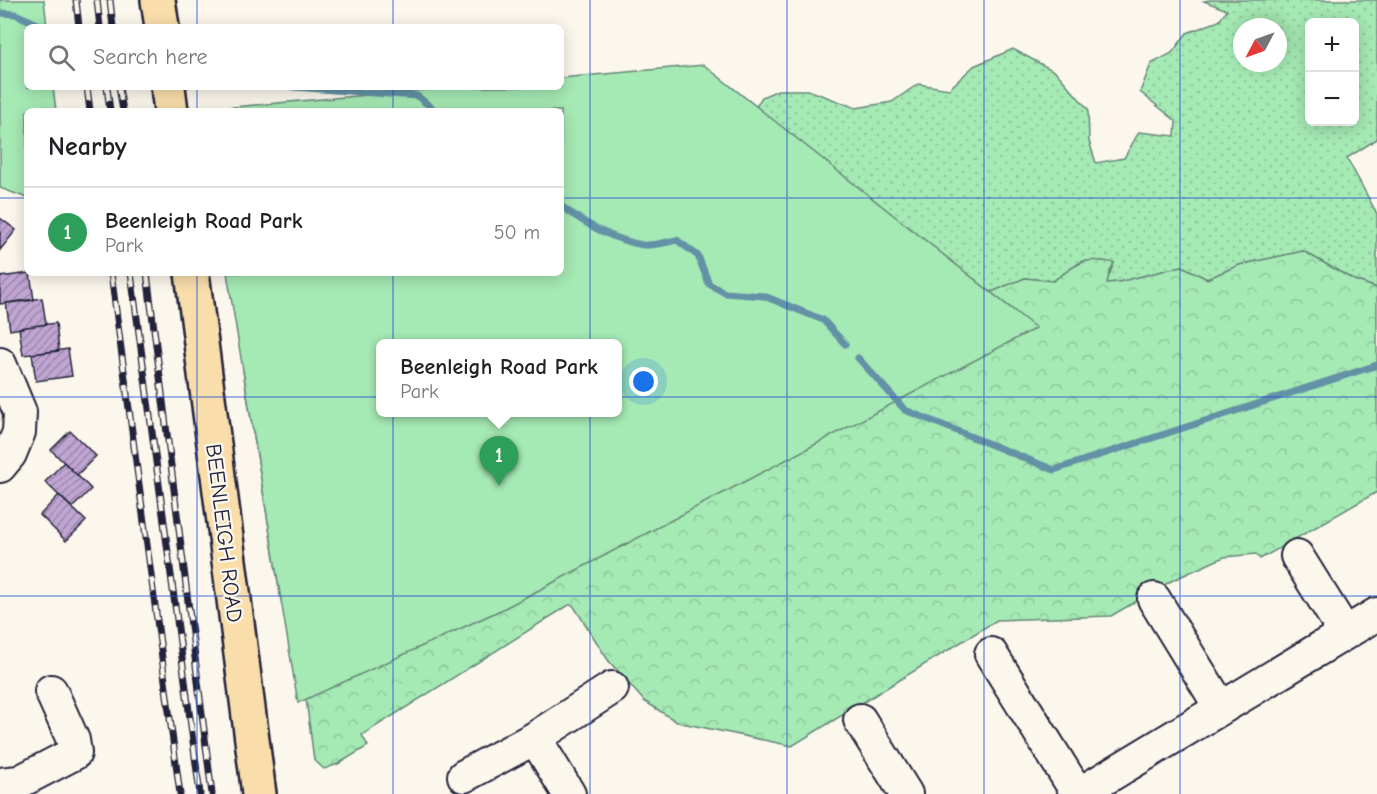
<!DOCTYPE html>
<html lang="en">
<head>
<meta charset="utf-8">
<style>
  body { margin:0; font-family:"Comic Neue",sans-serif; background:#f2f2f2; color:#202124 }
  .controls { position:absolute; right:18px; top:18px; display:grid; overflow:hidden; border-radius:9px; box-shadow:0 3px 15px #0003 }
  .controls button { width:54px; height:54px; display:grid; place-items:center; padding:0; border:0; border-bottom:2px solid #e0e0e0; background:#fff; color:#202124; font:30px sans-serif }
  .compass { position:absolute; left:1233px; top:18px; width:54px; height:54px; border-radius:50%; background:#fff; box-shadow:0 3px 15px #0003; rotate:229deg }
  .you { position:absolute; left:644px; top:382px; width:21px; height:21px; margin:-15px; border:4px solid #fff; border-radius:50%; background:#1a73e8; box-shadow:0 0 0 9px #1a73e833 }
  .badge { display:grid; place-items:center; width:39px; height:39px; border-radius:50%; background:#111827; color:#fff; font-size:20px; font-weight:700 }
  .pin { position:absolute; translate:-50% -50px; filter:drop-shadow(0 2px 3px #0008) }
  .pin::after { content:''; position:absolute; top:32px; width:21px; height:18px; background:inherit; clip-path:polygon(0 0,100% 0,50% 100%) }
  .popup { position:absolute; left:376px; top:339px; width:246px; height:78px; box-sizing:border-box; display:grid; place-content:center; border-radius:9px; background:#fff; filter:drop-shadow(0 2px 4px #0005); font-size:20px; white-space:nowrap; color:#757577 }
  .popup b { font-size:22px; color:#202124 }
  .popup::after { content:''; position:absolute; left:50%; top:100%; margin-left:-12px; border:12px solid transparent; border-top-color:#fff }
  .list { margin:0; padding:0; list-style:none }
  h2 { display:flex; justify-content:space-between; align-items:center; height:78px; margin:0; padding:0 24px; font-size:26px }
  h2 small { font-size:20px; font-weight:400; color:#757577 }
  .list li { display:grid; grid-template-columns:39px 1fr auto; gap:18px; align-items:center; box-sizing:border-box; height:90px; padding:0 24px; border-top:2px solid #e0e0e0 }
  .list b { display:block; font-size:22px; white-space:nowrap }
  .list p { margin:0; font-size:20px; white-space:nowrap; color:#757577 }
  .list em { font-size:20px; font-style:normal; color:#757577 }
  .icon { flex:none; width:33px; height:33px; fill:none; stroke:currentColor; stroke-width:2; stroke-linecap:round; stroke-linejoin:round }
  .map { position:relative; flex:none; width:1377px; height:794px; overflow:hidden }
  .search { position:absolute; background:#fff; box-shadow:0 3px 15px #0003; left:24px; top:24px; width:540px; height:66px; display:flex; align-items:center; gap:15px; box-sizing:border-box; padding:0 21px; border-radius:9px; color:#757577; font-size:22px }
  .panel { position:absolute; background:#fff; box-shadow:0 3px 15px #0003; left:24px; top:108px; width:540px; height:168px; border-radius:9px }
  .map>svg:first-child { display:block }
</style>
</head>
<body>
<div class="map">
<svg width="1377" height="794" viewBox="0 0 1377 794">
  <defs>
    <pattern id="grass-dots" width="8" height="8" patternUnits="userSpaceOnUse" patternTransform="scale(1.5)"><rect width="8" height="8" fill="#a5e9b4"/><path d="M2 2h.1M6 6h.1" fill="none" stroke="#8ec89c" stroke-width="1.8" stroke-linecap="round"/></pattern>
    <pattern id="forest-crowns" width="20" height="18" patternUnits="userSpaceOnUse" patternTransform="scale(1.5)"><rect width="20" height="18" fill="#a5e9b4"/><path d="M2 6a3 3 0 1 1 6 0M12 15a3 3 0 1 1 6 0" fill="none" stroke="#8ec89c"/></pattern>
    <pattern id="building-hatch" width="6" height="6" patternUnits="userSpaceOnUse" patternTransform="scale(1.5)"><rect width="6" height="6" fill="#c0a5d2"/><path d="M-1 1l2-2M0 6l6-6M5 7l2-2" fill="none" stroke="#9c86ac"/></pattern>
  </defs>
  <rect width="100%" height="100%" fill="#fbf7ec"/>
  <filter id="ink" filterUnits="userSpaceOnUse"><feTurbulence type="fractalNoise" baseFrequency=".0167" numOctaves="2"/><feDisplacementMap in="SourceGraphic" scale="12" xChannelSelector="R" yChannelSelector="G"/><feConvolveMatrix kernelMatrix="1 2 1 2 8 2 1 2 1" color-interpolation-filters="sRGB"/></filter>
  <g filter="url(#ink)">
    <path fill="url(#grass-dots)" stroke="#648678" stroke-width="1.5" fill-rule="evenodd" d="M1210,0H1377V139L1347,158L1377,214V288L1354,280L1303,251L1239,265L1207,279L1182,266L1119,282L1106,283L1114,263L1082,261L1053,281L1025,278L994,291L959,299L561,162L749,118L762,97L778,90H808L856,108L892,102L918,84L949,89L974,66L1013,49L1056,72L1088,109L1089,141L1096,163L1124,158L1139,132L1175,136L1176,121L1140,92L1151,64L1172,53L1187,33L1219,21L1227,10L1204,1ZM1310,22H1354V122H1310ZM1242,27H1278V63H1242Z"/>
    <path fill="url(#forest-crowns)" stroke="#648678" stroke-width="1.5" d="M1303,251L1354,280L1377,288V492L1260,559L1256,554L1224,557L1173,580L1111,616L997,620L792,746L677,722L644,701L608,660L573,605H569L362,735L368,746L338,764L324,769L314,760L306,699V678L281,600L243,371L277,352L300,449L618,412V344L561,273L959,299L994,291L1025,278L1053,281C1078,264 1082,256 1114,263L1110,271L1107,283L1119,282L1182,266L1207,279L1239,265Z"/>
    <path fill="#a5e9b4" stroke="#648678" stroke-width="1.5" fill-rule="evenodd" d="M0,0H44L47,27H27V87H53L56,111H27V198L0,188Z
      M704,65L1036,328L503,609L298,703L227,273H561V111L200,110L457,87H561V78ZM380,344H618V412H380Z"/>
    <g fill="none" stroke-linecap="round" stroke-linejoin="round">
      <path stroke="#6391a6" stroke-width="7" d="M0,13L15,14L40,25L47,27
        M293,87L417,96L436,111
        M561,206C585,224 613,240 643,245C653,246 667,242 677,240L698,256L709,284L725,293L764,296L823,320L845,344
        M858,358L905,410L1054,470L1377,365"/>
    </g>
    <path fill="url(#building-hatch)" stroke="#22223b" stroke-width="1.5" d="M0,218L16,230L0,250Z
      M30,273L34,300L0,304V277Z
      M42,298L46,324L10,330L6,303Z
      M56,323L59,351L23,355L19,328Z
      M68,349L72,376L36,381L32,354Z
      M70,431L96,456L77,475L51,450Z
      M64,462L91,489L72,508L45,482Z
      M59,495L86,521L66,541L40,515Z"/>
    <g fill="none" stroke-linecap="round" stroke-linejoin="round">
      <g stroke="#22223b" stroke-width="36">
        <path id="minor" d="M0,364L20,412L19,432L10,454L0,466
          M1297,556L1345,633
          M1154,599L1221,708
          M991,654L1078,794
          M860,720L906,794
          M535,738L569,794
          M464,776L535,738L612,688
          M0,784L19,782L75,753L73,740L51,691
          M1079,794L1377,614"/>
      </g>
      <g stroke="#22223b" stroke-width="38">
        <path id="major" d="M158,0L162,27
          M168,87L171,111
          M192,273L259,794"/>
      </g>
      <use href="#minor" stroke="#fbf7ec" stroke-width="32"/>
      <use href="#major" stroke="#f9deab" stroke-width="33"/>
      <g stroke="#22223b" stroke-width="7">
        <path id="rail" d="M76,0L79,27
          M97,0L100,27
          M110,0L113,27
          M87,87L90,111
          M107,87L110,111
          M119,87L123,111
          M111,273L180,794
          M131,273L200,794
          M147,273L212,794"/>
      </g>
      <use href="#rail" stroke="#fbf7ec" stroke-width="4.5" stroke-dasharray="14" stroke-linecap="butt"/>
    </g>
  </g>
  <path fill="none" stroke="#1d4ed8" stroke-width="1.5" stroke-opacity="0.55" d="M197,0V27M393,0V27M590,0V794M787,0V794M984,0V794M1180,0V794M197,87V111M393,87V111M0,198H27M561,198H1377M197,273V794M393,273V794M0,397H1377M0,596H1377"/>
  <g text-anchor="middle" stroke-width="4.5" stroke-linejoin="round" paint-order="stroke">
    <g font-size="22" fill="#22223b" stroke="#fbf7ec">
      <text transform="translate(225 533) rotate(83)" y="8">BEENLEIGH ROAD</text>
    </g>
  </g>
</svg>
<div class="controls">
<button>+</button>
<button>−</button>
</div>
<svg class="compass" viewBox="-18 -18 36 36"><path d="M0-13l5 13h-10z" fill="#e53935"/><path d="M0 13l5-13h-10z" fill="#757577"/></svg>
<div class="you"></div>
<div class="pin badge" style="left:499px;top:486px;background:#2e9e5b">1</div>
<div class="popup"><b>Beenleigh Road Park</b>Park</div>
<div class="search"><svg class="icon" aria-label="search" viewBox="0 0 24 24"><circle cx="10" cy="10" r="6"/><path d="M15 15l6 6"/></svg>Search here</div>
<section class="panel">
<h2>Nearby<small></small></h2>
<ul class="list">
<li><span class="badge" style="background:#2e9e5b">1</span><div><b>Beenleigh Road Park</b><p>Park</p></div><em>50 m</em></li>
</ul>
</section>
</div>
</body>
</html>
